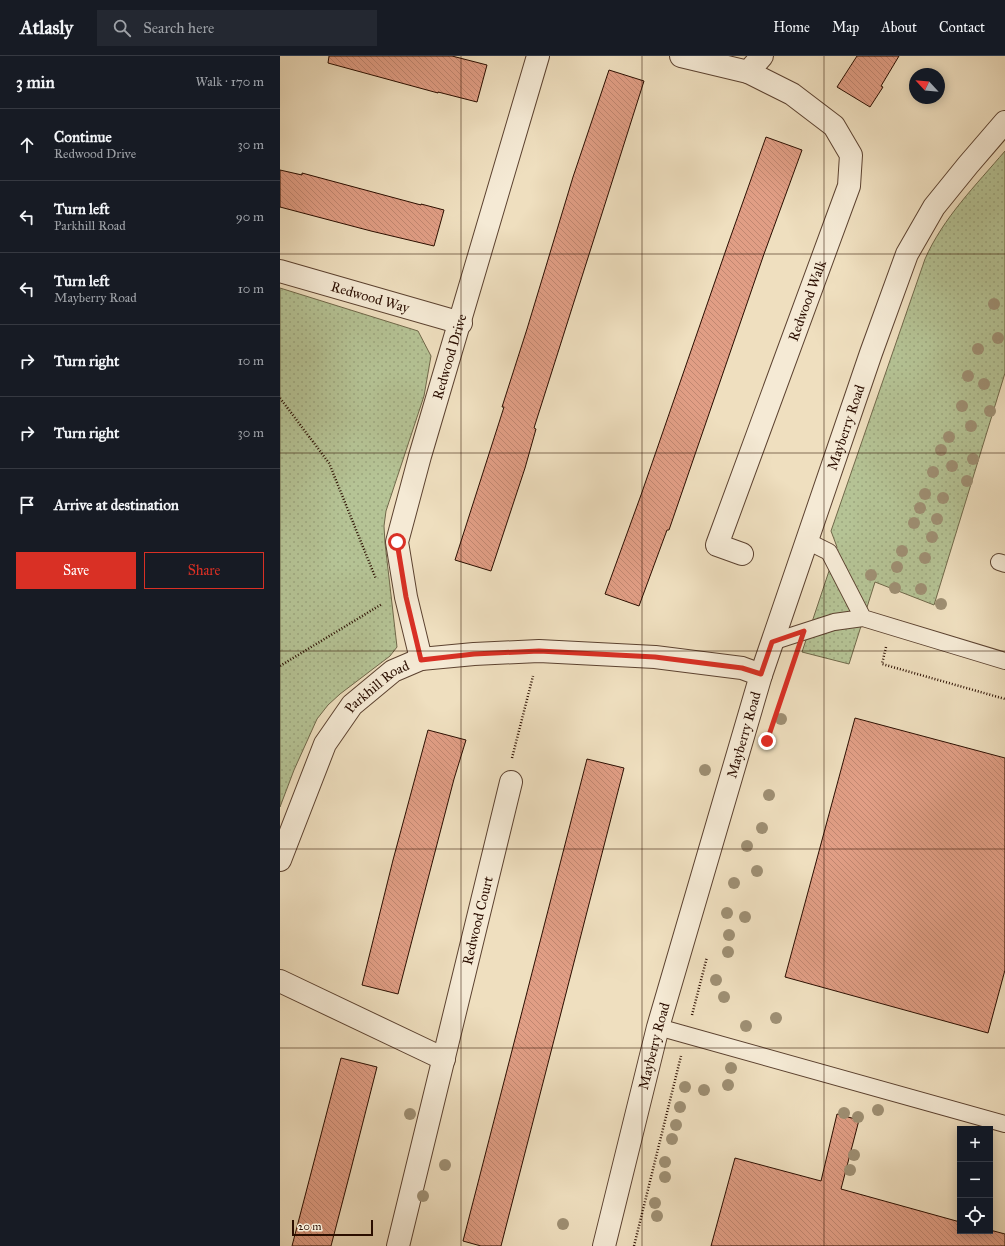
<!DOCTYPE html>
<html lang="en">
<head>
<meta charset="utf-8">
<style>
  body { margin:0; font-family:"IM FELL Great Primer",serif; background:#242831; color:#f1f3f6 }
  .controls { position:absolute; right:12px; bottom:12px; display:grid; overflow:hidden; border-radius:0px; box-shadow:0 2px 10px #0003 }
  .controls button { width:36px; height:36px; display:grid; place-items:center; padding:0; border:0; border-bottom:1px solid #363941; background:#171b24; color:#f1f3f6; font:20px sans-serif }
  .compass { position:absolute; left:629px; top:12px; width:36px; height:36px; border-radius:50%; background:#171b24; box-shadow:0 2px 10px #0003; rotate:296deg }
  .scale { position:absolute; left:12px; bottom:10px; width:81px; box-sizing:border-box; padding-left:4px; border:2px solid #2b0e00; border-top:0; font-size:11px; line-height:14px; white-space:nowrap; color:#2b0e00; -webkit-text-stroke:3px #f5ead5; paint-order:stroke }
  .stop { position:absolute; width:12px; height:12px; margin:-9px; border:3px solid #d93025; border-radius:50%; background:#fff }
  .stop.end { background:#d93025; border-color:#fff; box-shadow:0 1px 4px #0008 }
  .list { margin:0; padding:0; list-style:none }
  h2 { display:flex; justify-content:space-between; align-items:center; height:52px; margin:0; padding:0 16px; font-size:17px }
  h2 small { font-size:13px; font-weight:400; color:#9ea1a6 }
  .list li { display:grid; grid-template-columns:26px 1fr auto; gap:12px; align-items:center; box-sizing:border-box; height:72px; padding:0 16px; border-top:1px solid #363941 }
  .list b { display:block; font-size:15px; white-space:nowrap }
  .list p { margin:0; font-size:13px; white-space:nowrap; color:#9ea1a6 }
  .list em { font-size:13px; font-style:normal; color:#9ea1a6 }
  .actions { display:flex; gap:8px; padding:12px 16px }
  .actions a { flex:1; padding:9px 0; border:1px solid #d93025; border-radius:0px; text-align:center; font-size:14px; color:#d93025 }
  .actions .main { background:#d93025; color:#fff }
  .icon { flex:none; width:22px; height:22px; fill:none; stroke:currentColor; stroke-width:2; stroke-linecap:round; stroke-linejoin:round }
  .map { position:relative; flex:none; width:725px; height:1190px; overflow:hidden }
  header { display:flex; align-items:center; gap:24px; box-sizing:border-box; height:56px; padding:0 20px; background:#171b24; border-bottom:1px solid #363941 }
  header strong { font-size:19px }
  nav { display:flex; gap:22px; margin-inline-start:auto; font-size:14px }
  .search { width:280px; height:36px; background:#242831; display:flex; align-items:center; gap:10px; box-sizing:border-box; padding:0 14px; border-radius:0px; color:#9ea1a6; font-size:15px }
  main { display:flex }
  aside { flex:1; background:#171b24 }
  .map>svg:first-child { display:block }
</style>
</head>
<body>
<header>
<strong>Atlasly</strong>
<div class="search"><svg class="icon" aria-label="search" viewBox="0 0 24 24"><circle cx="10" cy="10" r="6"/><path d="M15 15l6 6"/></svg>Search here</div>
<nav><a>Home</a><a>Map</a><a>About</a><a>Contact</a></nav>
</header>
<main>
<aside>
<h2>3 min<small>Walk · 170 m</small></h2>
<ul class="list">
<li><svg class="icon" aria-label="ahead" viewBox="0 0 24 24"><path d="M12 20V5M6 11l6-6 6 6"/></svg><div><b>Continue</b><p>Redwood Drive</p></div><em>30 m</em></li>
<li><svg class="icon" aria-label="left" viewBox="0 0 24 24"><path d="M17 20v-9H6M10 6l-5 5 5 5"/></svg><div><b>Turn left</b><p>Parkhill Road</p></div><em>90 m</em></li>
<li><svg class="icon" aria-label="left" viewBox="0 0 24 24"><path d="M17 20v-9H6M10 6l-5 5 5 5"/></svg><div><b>Turn left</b><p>Mayberry Road</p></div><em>10 m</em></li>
<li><svg class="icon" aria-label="right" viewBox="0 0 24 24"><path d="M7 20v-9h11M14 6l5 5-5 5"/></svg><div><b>Turn right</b></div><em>10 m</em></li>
<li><svg class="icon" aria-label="right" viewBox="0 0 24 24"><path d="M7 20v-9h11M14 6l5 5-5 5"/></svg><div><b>Turn right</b></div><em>30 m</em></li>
<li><svg class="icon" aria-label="arrive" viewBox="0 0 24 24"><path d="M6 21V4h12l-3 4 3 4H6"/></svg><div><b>Arrive at destination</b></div></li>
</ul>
<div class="actions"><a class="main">Save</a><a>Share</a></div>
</aside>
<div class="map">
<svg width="725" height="1190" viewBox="0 0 725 1190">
  <defs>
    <pattern id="grass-dots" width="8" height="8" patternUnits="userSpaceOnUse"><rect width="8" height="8" fill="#b5c395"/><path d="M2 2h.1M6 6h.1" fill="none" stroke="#9ca67f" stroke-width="1.8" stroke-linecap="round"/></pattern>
    <pattern id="building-back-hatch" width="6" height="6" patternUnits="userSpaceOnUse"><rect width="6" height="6" fill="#e19e85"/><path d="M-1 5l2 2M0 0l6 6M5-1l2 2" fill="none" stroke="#c18771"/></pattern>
  </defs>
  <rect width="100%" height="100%" fill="#efdfbf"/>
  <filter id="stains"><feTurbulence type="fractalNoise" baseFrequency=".005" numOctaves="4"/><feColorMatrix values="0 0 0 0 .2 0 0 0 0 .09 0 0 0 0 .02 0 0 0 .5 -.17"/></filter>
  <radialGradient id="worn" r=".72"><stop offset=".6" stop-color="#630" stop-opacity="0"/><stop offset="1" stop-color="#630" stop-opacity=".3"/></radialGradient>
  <path fill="url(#grass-dots)" stroke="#70684a" d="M725,95V317L654,549L595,526L569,608L522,596L557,491L551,475L645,203C663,162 696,129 725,95Z
    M0,232L138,275L151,300L144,340L106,455L104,470L105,487L117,591L110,600L60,638L48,649L37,663L14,714L0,751Z"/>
  <path fill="url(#building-back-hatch)" stroke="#2b0e00" d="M49,0H172L207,9L197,46L158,36V37L48,7Z
    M577,0H619L601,30L603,31L590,51L557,31Z
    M329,14L364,25L254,372L256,373L245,412L211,515L175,504L224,351H222L247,273L293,121Z
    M486,81L522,94L484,198L389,474H387L359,550L325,538L361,439L448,188Z
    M0,114L22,119V117L141,149V148L164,154L154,190L91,175L0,151Z
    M575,662L725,702V914L708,977L505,921Z
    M148,674L186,684L174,723L118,938L82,929L113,804Z
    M307,703L344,712L221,1190H201L183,1185Z
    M61,1002L97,1011L70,1117L51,1190H12Z
    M557,1058L579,1064L561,1133L680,1166V1175H710V1174L725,1178V1190H431L455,1102L541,1125Z"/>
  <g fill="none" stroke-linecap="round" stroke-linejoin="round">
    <g stroke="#5c4230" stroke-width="18">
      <path id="service" d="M527,485L549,496L583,562
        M719,506L725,508
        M492,586L554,566L583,562L725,605
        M378,971L725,1068"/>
    </g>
    <g stroke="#5c4230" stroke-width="24">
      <g id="minor">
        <path d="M401,0L468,16L482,0"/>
        <path id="s1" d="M0,215L181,267"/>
        <path id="s2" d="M462,498L437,489L569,130L571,99L554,70L512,38L468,16"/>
        <path id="s3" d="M141,603L126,541L117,486L140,400L258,0"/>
        <path id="s4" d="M0,804L45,688L72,649L113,615L141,603L194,598L259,595L375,601L462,612L481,619"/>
        <path d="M0,925L164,1003"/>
        <path id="s5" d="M118,1190L231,726"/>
      </g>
    </g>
    <g stroke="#5c4230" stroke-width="24">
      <g id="tertiary">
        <path id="s6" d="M324,1190L378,971L481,619L591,297L627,198L654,151L688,109L725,66"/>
      </g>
    </g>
    <path stroke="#2b0e00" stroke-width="2.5" stroke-dasharray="1 2" stroke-linecap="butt" d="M0,342L49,407L96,523
      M606,591L602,608L725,643
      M0,610L102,548
      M505,634L515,602
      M232,702L253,620
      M412,959L427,901
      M354,1190L401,1000"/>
    <use href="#service" stroke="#f5ead5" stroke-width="16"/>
    <use href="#minor" stroke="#f5ead5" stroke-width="22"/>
    <use href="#tertiary" stroke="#f5ead5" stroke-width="22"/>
  </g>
  <g fill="#9e8f73">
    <circle cx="714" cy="248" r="6"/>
    <circle cx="718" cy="282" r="6"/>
    <circle cx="698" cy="293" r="6"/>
    <circle cx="688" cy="320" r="6"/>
    <circle cx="704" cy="328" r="6"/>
    <circle cx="682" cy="350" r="6"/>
    <circle cx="710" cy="355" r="6"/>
    <circle cx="691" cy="370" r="6"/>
    <circle cx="669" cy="381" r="6"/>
    <circle cx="661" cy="394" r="6"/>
    <circle cx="693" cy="403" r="6"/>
    <circle cx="672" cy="410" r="6"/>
    <circle cx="653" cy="416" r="6"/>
    <circle cx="687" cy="425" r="6"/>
    <circle cx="645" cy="438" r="6"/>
    <circle cx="663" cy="442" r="6"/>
    <circle cx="640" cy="452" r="6"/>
    <circle cx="657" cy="463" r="6"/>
    <circle cx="634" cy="467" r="6"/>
    <circle cx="652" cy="481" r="6"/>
    <circle cx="622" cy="495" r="6"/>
    <circle cx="645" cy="502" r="6"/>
    <circle cx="617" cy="511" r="6"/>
    <circle cx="591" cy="519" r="6"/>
    <circle cx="615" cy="532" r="6"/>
    <circle cx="641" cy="533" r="6"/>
    <circle cx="661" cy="548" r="6"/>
    <circle cx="501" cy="663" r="6"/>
    <circle cx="425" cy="714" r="6"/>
    <circle cx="489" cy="739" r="6"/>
    <circle cx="482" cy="772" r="6"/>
    <circle cx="467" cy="790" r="6"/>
    <circle cx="477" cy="815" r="6"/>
    <circle cx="454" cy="827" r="6"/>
    <circle cx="447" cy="857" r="6"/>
    <circle cx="465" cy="861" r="6"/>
    <circle cx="449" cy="879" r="6"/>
    <circle cx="448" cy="896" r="6"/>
    <circle cx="436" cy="924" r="6"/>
    <circle cx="444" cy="941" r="6"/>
    <circle cx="496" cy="962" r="6"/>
    <circle cx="466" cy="970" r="6"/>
    <circle cx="451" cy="1012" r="6"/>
    <circle cx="448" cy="1029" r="6"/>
    <circle cx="405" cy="1031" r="6"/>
    <circle cx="424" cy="1034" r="6"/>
    <circle cx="400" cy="1051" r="6"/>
    <circle cx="598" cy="1054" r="6"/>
    <circle cx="564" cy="1057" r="6"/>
    <circle cx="130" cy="1058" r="6"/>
    <circle cx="578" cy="1061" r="6"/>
    <circle cx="396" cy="1069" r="6"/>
    <circle cx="392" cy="1083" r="6"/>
    <circle cx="574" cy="1099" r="6"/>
    <circle cx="385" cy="1106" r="6"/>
    <circle cx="165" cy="1109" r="6"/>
    <circle cx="570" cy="1114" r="6"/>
    <circle cx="385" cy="1121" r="6"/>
    <circle cx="143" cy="1140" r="6"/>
    <circle cx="375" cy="1147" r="6"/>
    <circle cx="377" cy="1160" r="6"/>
    <circle cx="283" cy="1168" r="6"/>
  </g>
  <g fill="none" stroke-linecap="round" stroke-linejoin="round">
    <path stroke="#d93025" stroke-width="5" d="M117,486L126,541L141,604L194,598L259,595L375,601L462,612L481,618L492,586L524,575L487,685"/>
  </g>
  <path fill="none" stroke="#2b0e00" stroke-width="1" stroke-opacity="0.55" d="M181,0V1190M362,0V1190M544,0V1190M0,198H725M0,397H725M0,595H725M0,793H725M0,992H725"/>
  <g text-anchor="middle" stroke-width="3" stroke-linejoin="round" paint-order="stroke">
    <g font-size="14" fill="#2b0e00" stroke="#f5ead5">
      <text dy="5" stroke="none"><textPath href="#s1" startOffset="94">Redwood Way</textPath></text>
      <text dy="5" stroke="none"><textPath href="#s2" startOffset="287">Redwood Walk</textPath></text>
      <text dy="5" stroke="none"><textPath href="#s3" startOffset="312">Redwood Drive</textPath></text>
      <text dy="5" stroke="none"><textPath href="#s6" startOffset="854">Mayberry Road</textPath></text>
      <text dy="5" stroke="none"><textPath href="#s4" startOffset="203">Parkhill Road</textPath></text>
      <text dy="5" stroke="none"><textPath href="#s6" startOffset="530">Mayberry Road</textPath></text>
      <text dy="5" stroke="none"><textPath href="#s5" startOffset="335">Redwood Court</textPath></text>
      <text dy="5" stroke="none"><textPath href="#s6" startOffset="206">Mayberry Road</textPath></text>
    </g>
  </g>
  <rect width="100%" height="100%" filter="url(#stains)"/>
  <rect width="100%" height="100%" fill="url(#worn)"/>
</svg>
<div class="controls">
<button>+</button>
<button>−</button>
<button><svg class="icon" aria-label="locate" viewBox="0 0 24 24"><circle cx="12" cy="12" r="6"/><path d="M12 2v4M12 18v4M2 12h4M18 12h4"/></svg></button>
</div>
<svg class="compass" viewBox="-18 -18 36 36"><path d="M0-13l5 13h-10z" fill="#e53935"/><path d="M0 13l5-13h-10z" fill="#9ea1a6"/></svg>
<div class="scale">20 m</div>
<div class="stop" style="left:117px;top:486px"></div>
<div class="stop end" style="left:487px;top:685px"></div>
</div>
</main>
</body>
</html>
